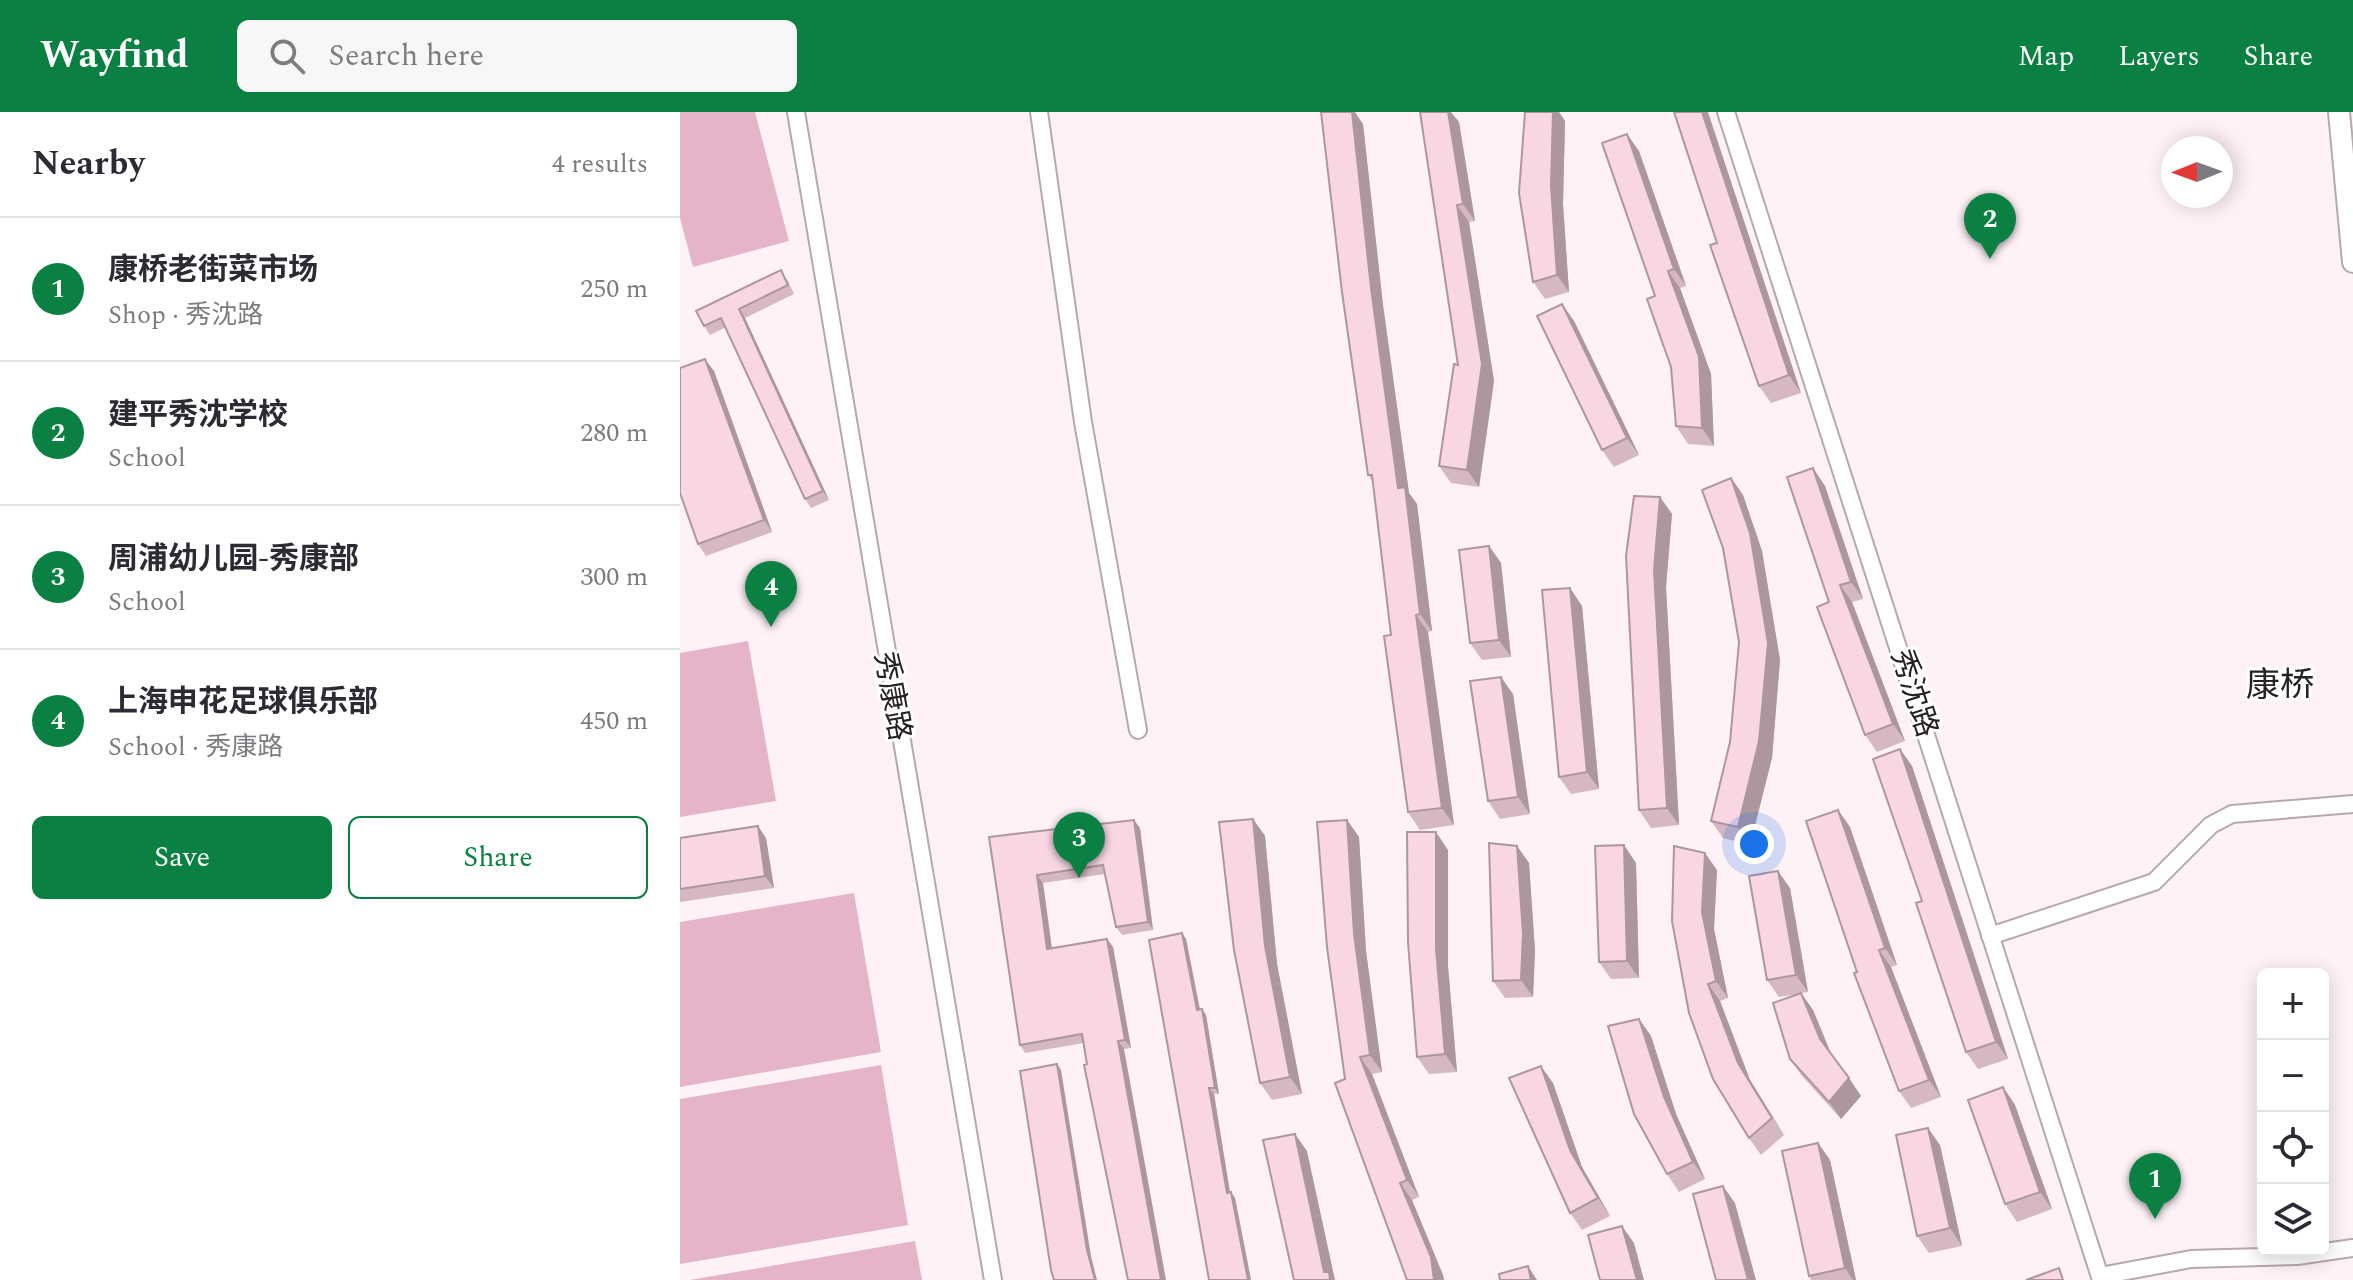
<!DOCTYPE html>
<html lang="en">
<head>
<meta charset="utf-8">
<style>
  body { margin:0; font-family:Spectral,"Noto Sans SC",serif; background:#f7f7f7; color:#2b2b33 }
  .controls { position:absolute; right:24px; bottom:24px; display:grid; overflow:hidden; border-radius:12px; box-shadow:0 4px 20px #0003 }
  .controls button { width:72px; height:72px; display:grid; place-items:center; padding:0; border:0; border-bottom:2px solid #e1e1e2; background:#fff; color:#2b2b33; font:40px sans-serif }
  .compass { position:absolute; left:1481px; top:24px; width:72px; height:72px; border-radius:50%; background:#fff; box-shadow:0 4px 20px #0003; rotate:269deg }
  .you { position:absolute; left:1074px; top:732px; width:28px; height:28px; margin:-20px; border:6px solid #fff; border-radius:50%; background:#1a73e8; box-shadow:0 0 0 12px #1a73e833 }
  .badge { display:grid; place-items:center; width:52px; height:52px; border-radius:50%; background:#0b8043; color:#fff; font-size:26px; font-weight:700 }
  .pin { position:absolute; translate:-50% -66px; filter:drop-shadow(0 2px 4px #0008) }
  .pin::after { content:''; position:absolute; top:42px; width:28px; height:24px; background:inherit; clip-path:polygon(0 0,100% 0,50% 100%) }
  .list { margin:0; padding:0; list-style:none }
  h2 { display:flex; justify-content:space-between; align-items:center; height:104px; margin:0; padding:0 32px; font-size:34px }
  h2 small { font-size:26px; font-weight:400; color:#7c7c81 }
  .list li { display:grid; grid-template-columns:52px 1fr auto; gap:24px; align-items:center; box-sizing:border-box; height:144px; padding:0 32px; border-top:2px solid #e1e1e2 }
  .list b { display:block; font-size:30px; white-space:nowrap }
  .list p { margin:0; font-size:26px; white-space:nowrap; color:#7c7c81 }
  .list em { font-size:26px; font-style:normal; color:#7c7c81 }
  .actions { display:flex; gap:16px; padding:24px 32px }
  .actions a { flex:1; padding:18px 0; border:2px solid #0b8043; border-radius:12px; text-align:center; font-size:28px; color:#0b8043 }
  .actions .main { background:#0b8043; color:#fff }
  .icon { flex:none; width:44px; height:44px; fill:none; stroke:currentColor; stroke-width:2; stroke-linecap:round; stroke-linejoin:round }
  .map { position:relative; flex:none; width:1673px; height:1168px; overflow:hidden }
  header { display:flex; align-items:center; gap:48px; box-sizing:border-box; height:112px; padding:0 40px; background:#0b8043; color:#fff }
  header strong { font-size:38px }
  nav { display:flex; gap:44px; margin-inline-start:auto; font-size:28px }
  .search { width:560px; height:72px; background:#f7f7f7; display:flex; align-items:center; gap:20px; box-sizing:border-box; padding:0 28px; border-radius:12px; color:#7c7c81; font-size:30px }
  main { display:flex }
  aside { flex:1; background:#fff }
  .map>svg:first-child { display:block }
</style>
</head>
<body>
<header>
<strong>Wayfind</strong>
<div class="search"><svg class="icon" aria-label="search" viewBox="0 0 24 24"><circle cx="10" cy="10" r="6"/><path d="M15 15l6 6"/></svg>Search here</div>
<nav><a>Map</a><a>Layers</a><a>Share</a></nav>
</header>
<main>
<aside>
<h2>Nearby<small>4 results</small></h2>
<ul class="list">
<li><span class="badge">1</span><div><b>康桥老街菜市场</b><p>Shop · 秀沈路</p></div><em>250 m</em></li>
<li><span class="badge">2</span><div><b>建平秀沈学校</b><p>School</p></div><em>280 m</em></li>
<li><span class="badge">3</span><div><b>周浦幼儿园-秀康部</b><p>School</p></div><em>300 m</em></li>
<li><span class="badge">4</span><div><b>上海申花足球俱乐部</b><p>School · 秀康路</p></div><em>450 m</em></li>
</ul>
<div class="actions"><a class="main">Save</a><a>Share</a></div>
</aside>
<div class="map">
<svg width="1673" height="1168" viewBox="0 0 1673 1168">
  <rect width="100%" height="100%" fill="#fef2f7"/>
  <path fill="#e6b4c9" d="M0,0H75L109,129L13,155L0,106Z
    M68,529L96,689L0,705V541Z
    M174,781L201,940L0,975V810Z
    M201,953L228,1113L0,1152V987Z
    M235,1129L242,1168H10Z"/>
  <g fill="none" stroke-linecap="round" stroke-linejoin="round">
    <g stroke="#b7a8ae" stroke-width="20">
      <path id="minor" d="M116,0L313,1168
        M359,0L403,310L458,618
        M1046,0L1421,1168
        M1310,824L1474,770L1531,713L1552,702L1673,692
        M1420,1164L1511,1147L1617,1144L1673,1136"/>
    </g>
    <g stroke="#b7a8ae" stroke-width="24">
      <path id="major" d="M1659,0L1673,150"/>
    </g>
    <use href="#minor" stroke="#fff" stroke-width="16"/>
    <use href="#major" stroke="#fff" stroke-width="20"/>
  </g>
  <path fill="#d6b8c4" d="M740,0L779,10L795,109L789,110L814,269L799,375L771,371L759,354L778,253Z
    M845,0H879L885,9L883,92L889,180L865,187L853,170Z
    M683,12L703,193L729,381L737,392L752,519L748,520L774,713L740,718L728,700L711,523L693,370L688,363Z
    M959,39L1006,174L1000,176L1031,262L1034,334L1008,332L996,314L991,255L975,184Z
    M1037,131L1121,281L1091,291L1079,274Z
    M107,167L114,182L65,206L149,388L131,396L125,387L46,215L30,223L24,214Z
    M882,192L894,209L959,343L934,355L922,338Z
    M34,259L92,420L26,444L18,432Z
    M1133,356L1145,374L1183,487L1172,490L1225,629L1197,640L1185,623L1149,490Z
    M1051,366L1063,383L1082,439L1100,548L1092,646L1070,733L1043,726L1031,709L1050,630L1059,530Z
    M980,385L992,402L986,475L999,713L971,716L959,698Z
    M809,434L821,451L831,545L802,548L790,531Z
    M890,476L902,494L919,677L891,682L879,665Z
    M833,582L850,702L820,707L808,689Z
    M1220,637L1232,654L1328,947L1298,957L1286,940L1242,789Z
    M1158,698L1170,715L1217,853L1211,855L1261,985L1231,996L1219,979L1177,860Z
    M573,707L585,724L597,852L622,982L592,988L580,971Z
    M667,708L679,725L686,839L702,960L692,962L739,1085L732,1088L763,1163L764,1168H727L665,967Z
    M460,716L473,818L442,823L436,815L425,762L363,771L372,836L427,827L433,835L451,936L444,937L407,952L404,931L345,941L340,933L309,725Z
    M0,726H86L94,776L0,790Z
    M837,734L849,751L855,839L853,885L825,886L813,869Z
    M768,738V854L777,960L749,962L737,945Z
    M956,751L959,866L931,867L919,850Z
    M1037,758L1034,817L1048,886L1040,889L1070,968L1104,1023L1081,1043L1069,1026L1009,901Z
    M1110,776L1128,880L1121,881L1133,898L1151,942L1181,984L1161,1007L1122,964L1110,947L1119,882L1099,885L1087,868Z
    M502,821L506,827L520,897H522L526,903L539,982H534L550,1080L555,1086L571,1168H529Z
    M959,907L971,924L996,1002L1025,1067L999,1080L987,1062Z
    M873,971L902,1055L930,1104L902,1118L890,1101Z
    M1323,975L1335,993L1372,1097L1337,1110L1325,1092Z
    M1138,1031L1150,1048L1176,1168H1131L1129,1164Z
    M1260,1033L1282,1134L1249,1141L1237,1124Z"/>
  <path fill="#ae96a0" d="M672,0H675L683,12L703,193L729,381L737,392L752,519L740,502L718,376L691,176Z
    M768,0H771L779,10L795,109L783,92Z
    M873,0H879L885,9L883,92L889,180L877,163L871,74Z
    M1022,0H1028L1121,281L1109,263Z
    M947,22L959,39L1006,174L994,157Z
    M777,93L789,110L814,269L799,375L787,358Z
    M988,159L1000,176L1031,262L1034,334L1022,316Z
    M882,192L894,209L959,343L947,326Z
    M59,197L65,206L149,388L143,379Z
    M25,247L34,259L92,420L84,408Z
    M1133,356L1145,374L1183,487L1171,470Z
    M1051,366L1063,383L1082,439L1100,548L1092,646L1070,733L1058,715L1079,629Z
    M980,385L992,402L986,475L999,713L987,696L974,458Z
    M809,434L821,451L831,545L819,528Z
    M1160,473L1172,490L1225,629L1213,612Z
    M890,476L902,494L919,677L907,660Z
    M736,503L748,520L774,713L762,696Z
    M821,565L833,582L850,702L838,685Z
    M1220,637L1232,654L1328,947L1316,930Z
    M1158,698L1170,715L1217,853L1205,836Z
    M573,707L585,724L597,852L622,982L610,965L585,834Z
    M454,708L460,716L473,818L468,810Z
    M667,708L679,725L686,839L702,960L690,943L674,822Z
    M78,714L86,726L94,776L85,764Z
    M756,720L768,738V854L777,960L765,942L756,837Z
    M944,733L956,751L959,866L947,849Z
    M837,734L849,751L855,839L853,885L841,868Z
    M1025,741L1037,758L1034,817L1048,886L1036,869L1022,800Z
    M1098,759L1110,776L1128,880L1116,863Z
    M357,763L363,771L373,845L367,837Z
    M502,821L506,827L521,904L517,898Z
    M427,827L433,835L451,936L445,928Z
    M1199,838L1211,855L1261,985L1249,968Z
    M1028,872L1040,889L1070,968L1104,1023L1058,951Z
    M1121,881L1133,898L1152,944L1140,927Z
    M522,897L526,903L539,982L535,976Z
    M959,907L971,924L996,1002L1025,1067L1013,1050L984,985Z
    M438,929L444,937L486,1168H481Z
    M680,945L692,962L739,1085L727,1068Z
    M377,952L381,958L411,1144L417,1168H415L407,1138Z
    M861,954L873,971L902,1055L930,1104L918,1086L890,1038Z
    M1169,966L1181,984L1161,1007L1149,990Z
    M1323,975L1335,993L1372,1097L1360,1080Z
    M529,976L534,982L551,1087L547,1081Z
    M1248,1016L1260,1033L1282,1134L1270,1116Z
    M615,1022L627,1039L655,1168H649L644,1160Z
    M1138,1031L1150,1048L1176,1168H1173L1165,1156Z
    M720,1071L732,1088L763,1163L764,1168H754Z
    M1043,1074L1055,1091L1076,1168H1068Z
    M551,1080L555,1086L571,1168H568Z
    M942,1114L954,1131L964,1168H957Z
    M848,1154L857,1168H851Z"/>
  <path fill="#f9d6e4" stroke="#ae96a0" stroke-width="2" d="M641,0H672L691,176L718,376L725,375L740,502L736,503L762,696L728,700L704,524L711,523L692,363H688L662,180Z
    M740,0H768L783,92L777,93L802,252L787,358L759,354L774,252L778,253Z
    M845,0H873L871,74L877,163L853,170L839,81Z
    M994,0H1022L1109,263L1079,274L1030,133L1037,131Z
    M947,22L994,157L988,159L1019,245L1022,316L996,314L991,255L967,187L975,184L922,31Z
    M101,158L108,173L59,197L143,379L125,387L41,206L24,214L16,199Z
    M882,192L947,326L922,338L857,204Z
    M25,247L84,408L18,432L0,381V256Z
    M1133,356L1171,470L1160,473L1213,612L1185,623L1137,495L1149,490L1107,365Z
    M1051,366L1070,421L1088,531L1079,629L1058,715L1031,709L1050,630L1059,530L1043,436L1022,378Z
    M954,384L980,385L974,458L987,696L959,698L946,444Z
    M809,434L819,528L790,531L779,438Z
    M890,476L907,660L879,665L862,478Z
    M821,565L838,685L808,689L790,569Z
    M1220,637L1316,930L1286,940L1236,791L1242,789L1193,647Z
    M1158,698L1205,836L1199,838L1249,968L1219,979L1174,861L1177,860L1126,709Z
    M573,707L585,834L610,965L580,971L554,838L539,710Z
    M454,708L468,810L436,815L423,753L357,763L367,837L427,827L445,928L438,929L481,1168H448L404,953L407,952L402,922L340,933L309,725Z
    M667,708L674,822L690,943L680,945L727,1068L720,1071L751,1145L754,1168H727L655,971L665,967L647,835L637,710Z
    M78,714L85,764L0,777V726Z
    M727,720H756V837L765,942L737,945L728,830Z
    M809,731L837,734L843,822L841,868L813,869Z
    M944,733L947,849L919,850L915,734Z
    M994,734L1025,741L1022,800L1036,869L1028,872L1058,951L1092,1006L1069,1026L1033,967L1009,901L992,809Z
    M1098,759L1116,863L1087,868L1069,764Z
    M502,821L517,898L522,897L535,976H529L547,1081L551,1080L568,1168H529L469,828Z
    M1121,881L1140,927L1169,966L1149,990L1110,947L1093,891Z
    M959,907L984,985L1013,1050L987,1062L954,1002L928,914Z
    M377,952L407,1138L415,1168H374L371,1158L340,959Z
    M861,954L890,1038L918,1086L890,1101L829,966Z
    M1323,975L1360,1080L1325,1092L1288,988Z
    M1248,1016L1270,1116L1237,1124L1216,1023Z
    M615,1022L644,1160H649L650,1168H614L583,1028Z
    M1138,1031L1165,1156L1129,1164L1102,1039Z
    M1043,1074L1068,1168H1036L1013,1082Z
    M942,1114L957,1168H920L908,1123Z
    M848,1154L851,1168H820L819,1162Z
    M1379,1156L1383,1168H1346Z"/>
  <g text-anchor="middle" stroke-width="6" stroke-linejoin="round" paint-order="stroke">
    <g font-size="30" fill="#262123" stroke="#fff">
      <text transform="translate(1235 581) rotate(72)" y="10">秀沈路</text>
      <text transform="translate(213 584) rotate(80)" y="10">秀康路</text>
    </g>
    <g font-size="34" fill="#262123" stroke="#fff">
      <text x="1600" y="584">康桥</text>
    </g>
  </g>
</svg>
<div class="controls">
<button>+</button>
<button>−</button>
<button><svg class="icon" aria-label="locate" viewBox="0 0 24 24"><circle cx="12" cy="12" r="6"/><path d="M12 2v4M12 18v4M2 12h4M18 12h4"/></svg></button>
<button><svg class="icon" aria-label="layers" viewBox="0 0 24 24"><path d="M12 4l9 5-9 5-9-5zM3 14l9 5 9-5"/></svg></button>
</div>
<svg class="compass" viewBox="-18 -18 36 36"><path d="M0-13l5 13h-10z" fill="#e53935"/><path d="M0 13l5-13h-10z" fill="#7c7c81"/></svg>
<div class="you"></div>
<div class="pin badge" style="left:1475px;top:1107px">1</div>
<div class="pin badge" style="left:1310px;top:147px">2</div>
<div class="pin badge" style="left:399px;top:766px">3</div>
<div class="pin badge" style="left:91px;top:515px">4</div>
</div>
</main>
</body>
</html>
